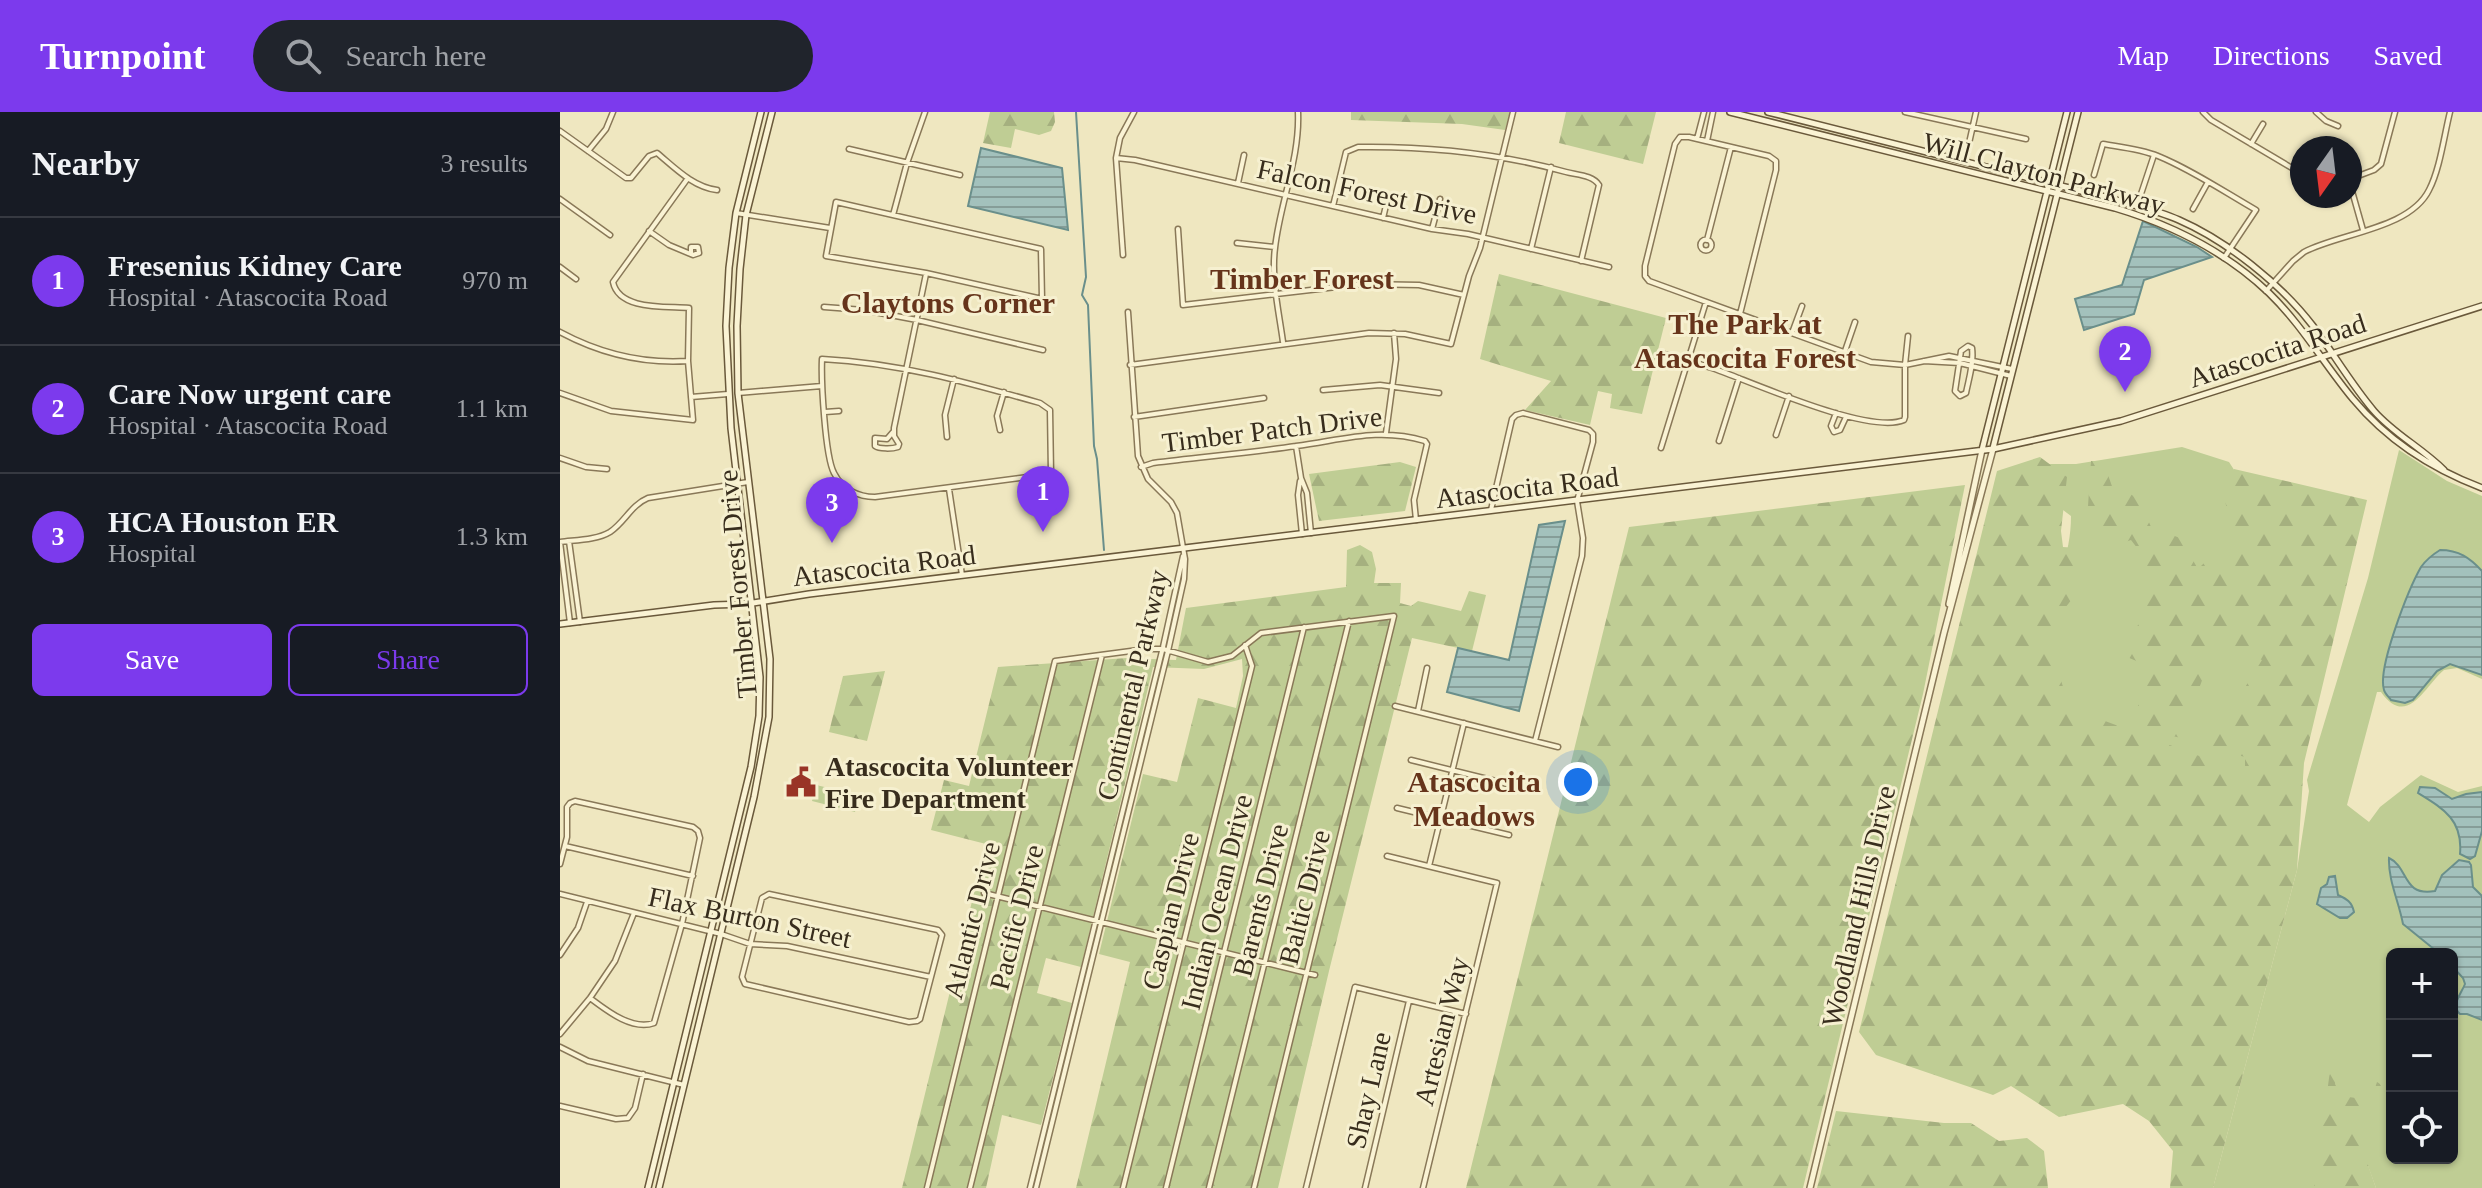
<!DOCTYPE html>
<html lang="en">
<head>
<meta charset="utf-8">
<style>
  body { margin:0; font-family:"Times New Roman",serif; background:#20242c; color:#f1f3f6 }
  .controls { position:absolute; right:24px; bottom:24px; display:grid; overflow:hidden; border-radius:12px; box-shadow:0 2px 6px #0004 }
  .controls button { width:72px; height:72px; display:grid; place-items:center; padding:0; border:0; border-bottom:2px solid #363941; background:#171b24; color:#f1f3f6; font:40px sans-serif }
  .compass { position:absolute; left:1730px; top:24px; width:72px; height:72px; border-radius:50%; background:#171b24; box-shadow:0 2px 6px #0004; rotate:194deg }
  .you { position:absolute; left:1018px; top:670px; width:28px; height:28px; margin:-20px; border:6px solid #fff; border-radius:50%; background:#1a73e8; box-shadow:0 0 0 12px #1a73e833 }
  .badge { display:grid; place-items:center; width:52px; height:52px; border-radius:50%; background:#7c3aed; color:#fff; font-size:26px; font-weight:700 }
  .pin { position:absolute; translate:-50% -66px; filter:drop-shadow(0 2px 4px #0008) }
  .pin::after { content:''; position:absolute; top:42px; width:28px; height:24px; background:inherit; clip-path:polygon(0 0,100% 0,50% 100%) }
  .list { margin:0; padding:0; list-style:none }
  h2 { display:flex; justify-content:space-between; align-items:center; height:104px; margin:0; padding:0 32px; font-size:34px }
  h2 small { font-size:26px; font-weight:400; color:#9ea1a6 }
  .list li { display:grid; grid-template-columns:52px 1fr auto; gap:24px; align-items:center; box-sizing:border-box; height:128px; padding:0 32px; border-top:2px solid #363941 }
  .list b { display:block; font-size:30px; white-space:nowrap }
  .list p { margin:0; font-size:26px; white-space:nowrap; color:#9ea1a6 }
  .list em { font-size:26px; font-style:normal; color:#9ea1a6 }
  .actions { display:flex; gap:16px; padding:24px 32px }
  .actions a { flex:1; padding:18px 0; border:2px solid #7c3aed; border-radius:12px; text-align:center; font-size:28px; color:#7c3aed }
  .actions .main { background:#7c3aed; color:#fff }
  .icon { flex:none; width:44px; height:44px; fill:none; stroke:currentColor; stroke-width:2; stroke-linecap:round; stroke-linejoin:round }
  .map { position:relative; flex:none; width:1922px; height:1076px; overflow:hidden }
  header { display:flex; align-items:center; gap:48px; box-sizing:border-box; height:112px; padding:0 40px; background:#7c3aed; color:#fff }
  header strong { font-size:38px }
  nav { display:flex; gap:44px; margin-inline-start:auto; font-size:28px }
  .search { width:560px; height:72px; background:#20242c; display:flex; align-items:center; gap:20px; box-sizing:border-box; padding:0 28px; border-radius:44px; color:#9ea1a6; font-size:30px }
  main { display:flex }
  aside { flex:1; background:#171b24 }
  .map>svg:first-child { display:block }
</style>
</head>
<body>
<header>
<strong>Turnpoint</strong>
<div class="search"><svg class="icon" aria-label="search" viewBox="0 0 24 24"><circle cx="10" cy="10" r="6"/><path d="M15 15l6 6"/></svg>Search here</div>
<nav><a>Map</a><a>Directions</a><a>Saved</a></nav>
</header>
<main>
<aside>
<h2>Nearby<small>3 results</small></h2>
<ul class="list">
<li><span class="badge">1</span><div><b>Fresenius Kidney Care</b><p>Hospital · Atascocita Road</p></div><em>970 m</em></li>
<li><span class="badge">2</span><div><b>Care Now urgent care</b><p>Hospital · Atascocita Road</p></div><em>1.1 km</em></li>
<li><span class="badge">3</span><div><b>HCA Houston ER</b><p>Hospital</p></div><em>1.3 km</em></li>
</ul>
<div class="actions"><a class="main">Save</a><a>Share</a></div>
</aside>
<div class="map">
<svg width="1922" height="1076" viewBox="0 0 1922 1076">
  <defs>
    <pattern id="forest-firs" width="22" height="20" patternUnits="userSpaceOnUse" patternTransform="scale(2)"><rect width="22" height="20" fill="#bfcd94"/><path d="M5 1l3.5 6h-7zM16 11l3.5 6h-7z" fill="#a5b07f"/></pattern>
    <pattern id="water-rules" width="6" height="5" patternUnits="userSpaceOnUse" patternTransform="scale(2)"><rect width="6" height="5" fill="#a3c1bc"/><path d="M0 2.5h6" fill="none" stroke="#869d98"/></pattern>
  </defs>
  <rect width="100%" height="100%" fill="#efe7c0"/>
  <path fill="#bfcd94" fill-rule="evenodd" d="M1622,335L1669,350L1678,364L1685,428L1652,521L1710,511L1690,669L1459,588C1467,562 1473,536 1482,511C1495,473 1511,445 1511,404L1503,398L1494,366L1478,352H1516Z
    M1839,338L1887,369L1922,384V567L1897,556L1884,558C1865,574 1847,617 1821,580H1817L1787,693L1809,710L1820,695L1861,663L1898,680L1922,674V1076H1816L1808,1054L1784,1076H1653L1737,758L1749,679L1747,668L1808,466ZM1832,842H1892V1046H1832Z"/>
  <path fill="url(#forest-firs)" d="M430,0H494L495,10L491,19L479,23L455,17L451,36L423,31Z
    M791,0H950L945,18L902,12L791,8Z
    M1006,0H1096L1083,52L999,31Z
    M939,162L1106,206L1082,302L1050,296L1052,282L1038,279L1030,313L965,298L991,269L920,247Z
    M1480,345L1507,365L1501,419L1503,435L1518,436L1520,477L1505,496L1489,532L1510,596L1685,661V645L1648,635L1702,548L1656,530L1621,626L1570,614L1593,556L1567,545L1583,498L1581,441L1571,428L1547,436L1528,394L1531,349H1543L1553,377C1577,378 1583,395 1591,415L1620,426L1638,457L1645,450L1677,437L1664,385L1674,357L1807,388L1744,651L1737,758L1653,1076H1610L1613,1039L1589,1009L1563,992L1499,1005L1451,974L1433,983L1316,943L1299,920L1437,359Z
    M840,350L856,355L845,399L759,409L749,362Z
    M1405,373L1363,582L1243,1076H906L1069,415Z
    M800,433L812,440L816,457L814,471H841L840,491L851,494L858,489L901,499L909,479L926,483L912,539L852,526L769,859L718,1076H516L570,850L539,842L583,662L617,670L638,586L676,596L683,564L682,547L644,557L593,555L521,855L486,846L477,881L512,891L481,1013L442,1003L426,1076H342L426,732L371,718L384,668L409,674L438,555L567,546L616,548L626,496L786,475L787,438Z
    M325,559L307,629L269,620L283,564Z
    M256,673L299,683L295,700L252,689Z
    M1773,937L1786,948L1778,958L1775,972L1781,984L1811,988L1817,970L1832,979V998L1817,996L1805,999L1799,1010L1808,1053L1816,1076H1754Z
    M1276,999L1384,1011H1411L1439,1029L1467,1026L1484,1039L1488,1076H1257Z"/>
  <path fill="url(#water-rules)" stroke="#6a8f8b" stroke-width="2" d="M421,36L502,56L508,118L408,94Z
    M1583,109L1637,135L1652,145L1584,168L1574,202L1524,218L1515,187L1562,173Z
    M1005,409L959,599L887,580L898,536L949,548L979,413Z
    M1880,438C1899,438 1910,446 1922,459V563L1890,552L1877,559L1853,588L1845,591L1831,588C1829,585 1825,582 1824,578C1817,556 1849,476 1861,455C1866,448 1872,443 1880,438Z
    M1860,675L1875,676L1892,687L1906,682L1922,680V719L1915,744L1910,747L1900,742C1903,708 1884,697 1858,681Z
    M1829,746C1849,755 1842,785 1875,779L1882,763L1899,748L1909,750L1911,753L1913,775L1922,784V908L1907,902H1900C1890,894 1901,882 1905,872L1903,866L1892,854V842H1880L1843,812C1839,790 1828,768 1829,746Z
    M1775,764L1778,783C1787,787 1792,790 1794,800L1787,806H1780L1757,792L1761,776L1767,772L1769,765Z"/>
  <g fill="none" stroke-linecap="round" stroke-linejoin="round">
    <path stroke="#6a8f8b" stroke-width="2" d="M516,0L526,165L522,183L528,193L534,334L537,347L544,438"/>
    <g stroke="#897858" stroke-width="7">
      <path id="minor" d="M1345,0L1466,27
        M1643,0L1651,8L1742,62
        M1756,0L1766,9L1778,14
        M0,19L66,66H71L89,44L97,41C115,56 133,75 157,78
        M1137,27L1144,0
        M1147,29L1153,0
        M1691,32L1703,12
        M289,37L400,63
        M28,39L46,17L53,0
        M556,46L575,48L872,117L908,122L1049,155
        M1405,49L1416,0
        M1534,63L1543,32C1561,35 1581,37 1598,44C1632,58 1663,79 1696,98L1664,146
        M1790,67L1814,58L1821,52L1835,0
        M678,71L684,43
        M1790,72L1803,118
        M0,87L50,123
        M276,90L481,137L482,187L366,161L266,144Z
        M773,94L786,40L798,35C869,34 938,41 1006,60C1017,63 1033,63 1039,73L1021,149
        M1577,94L1594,43
        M1633,97L1648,70
        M176,101L270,116
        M333,103L347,51L365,0
        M823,106L828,85
        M618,117L623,193L802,172L859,173L904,183
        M872,117L880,87
        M89,119L109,133L133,143L139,141L138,135H131V142
        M1140.5 133a5.5 5.5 0 1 1 11 0a5.5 5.5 0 1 1-11 0Z
        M1147,128L1171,35
        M677,131L715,135
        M971,137L991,55
        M563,143L556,46L560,26L574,0
        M0,155L16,167
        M1706,179L1733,149L1744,140C1780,121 1850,117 1869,78C1880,57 1884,24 1890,0
        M264,195L304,198L357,208L483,238
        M1180,202L1216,58V49L1209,44L1129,25H1120L1115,32L1085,154V164L1089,169L1311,250L1345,253L1389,244L1452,257
        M0,220C41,242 82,252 128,249
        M1232,221L1242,194
        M723,230C719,200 711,167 715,136C720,90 740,47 738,0
        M1408,234L1412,236C1414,251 1409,266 1406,281L1400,284L1395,279L1401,239Z
        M1285,239L1295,210
        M1101,241C1119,246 1138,251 1155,257C1194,271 1309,323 1344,308L1345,305V253L1348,224
        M262,247C339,251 406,270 480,291L490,298L491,362L315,385C298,385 282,377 274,361C265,344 261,268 262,247Z
        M1364,249L1400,251L1451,264
        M570,253L809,221L845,222L891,232L909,164L920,136L953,0
        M763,278L820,273L879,281
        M0,281L51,299L133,308L128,249L129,196C107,194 59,199 53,170L128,66
        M178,281L262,274
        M131,285L168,282
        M265,300L279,299
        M1276,301L1271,314L1274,320L1280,318L1286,305
        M574,305L704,286
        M440,318L437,304L444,280
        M333,320L327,327L315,326V334C319,337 332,337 338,335L339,332L334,324V316L366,162
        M826,321L836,247L834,221
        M1216,323L1229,284
        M387,325L385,303L394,267
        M1159,329L1179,266
        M736,334L741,366L747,381L751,421
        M1101,336L1146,190
        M0,346L26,355L47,357
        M581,355L593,351C641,345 689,341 736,334C783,328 818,315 865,329L867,332L854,388L856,408
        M740,369L738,383L742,422
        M389,377L402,463
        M931,398L952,307L956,303L963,301L1029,318L1033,322V330L1017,389L1023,426L1022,444L975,629
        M9,429L20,510
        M10,511L0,430C15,428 37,428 50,420C65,410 71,393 88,386L188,370
        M835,594L998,635
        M858,599L867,556
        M851,648L960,675
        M837,696L949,723
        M5,734L133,764
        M827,744L937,771L863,1076
        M0,752L7,725V695L10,691L15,689L133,715L138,719L140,726L122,812L94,911C72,919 46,898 30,886
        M869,754L904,611
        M424,781L755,863
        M0,782L161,822L190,832L227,834L371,865
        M209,782L378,818L382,823L360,907L357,909L349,910L185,872L182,865L202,786Z
        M0,843L18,816L27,790
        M0,922L30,886L55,849L74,801
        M0,935L28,949L124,973
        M0,994L56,1007L68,1006L75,996L83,962
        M367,1076L495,549L586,537H603L648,550L672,544L701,521L834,504L694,1076
        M410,1076L542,543
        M470,1076L603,535L623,444
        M476,1076L608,539L624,467L625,447L617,401L611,390L588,367L578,344L568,200
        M563,1076L692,554L685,533
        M606,1076L744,515
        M649,1076L789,509
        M746,1076L795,875L906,902
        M805,1076L849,889"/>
    </g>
    <g stroke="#897858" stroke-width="8">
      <path id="tertiary" d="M1389,492L1422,338
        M1250,1076L1384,521L1433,337"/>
    </g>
    <g stroke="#6a593b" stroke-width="8">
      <path id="secondary" d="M1170,0L1555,96C1612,113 1666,140 1709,181C1742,213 1764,252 1793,287C1827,328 1872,357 1922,376
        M1208,0L1549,86C1572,93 1597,98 1619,108C1667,129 1721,172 1753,214C1774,242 1791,272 1814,299C1834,322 1862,336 1884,358
        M1433,336L1518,0
        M1422,338L1507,0
        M0,512L154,493L187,492L249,482L1433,337L1561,309L1922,194
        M88,1076L191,655L199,604L200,565L171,316L166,214L169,156L176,101L201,0
        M99,1076L194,685L209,605L210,547L178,281L177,214L180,157L186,103L212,0"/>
    </g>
    <use href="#minor" stroke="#faf3d4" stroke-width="4"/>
    <use href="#tertiary" stroke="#faf3d4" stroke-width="5"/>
    <use href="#secondary" stroke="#faf3d4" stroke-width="5"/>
  </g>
  <defs>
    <g id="civic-bare" transform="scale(2.4)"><path d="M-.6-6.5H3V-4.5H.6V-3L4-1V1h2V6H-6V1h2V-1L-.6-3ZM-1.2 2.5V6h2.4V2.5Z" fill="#993426" stroke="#f6f0d0" stroke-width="2.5" paint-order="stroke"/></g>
  </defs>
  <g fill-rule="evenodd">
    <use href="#civic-bare" x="241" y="670"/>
  </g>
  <g text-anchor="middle" stroke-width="6" stroke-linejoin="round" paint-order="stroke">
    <g font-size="28" fill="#382d1d" stroke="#f6f0d0">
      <text transform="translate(1484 61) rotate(15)" y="10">Will Clayton Parkway</text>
      <text transform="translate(807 79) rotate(12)" y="10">Falcon Forest Drive</text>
      <text transform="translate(1717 238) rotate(-18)" y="10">Atascocita Road</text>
      <text transform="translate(712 317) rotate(-7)" y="10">Timber Patch Drive</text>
      <text transform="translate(967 375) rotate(-7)" y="10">Atascocita Road</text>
      <text transform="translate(324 453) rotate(-7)" y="10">Atascocita Road</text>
      <text transform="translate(177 472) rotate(-95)" y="10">Timber Forest Drive</text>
      <text transform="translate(572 573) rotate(-77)" y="10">Continental Parkway</text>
      <text transform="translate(744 785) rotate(-76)" y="10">Baltic Drive</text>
      <text transform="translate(700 788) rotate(-76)" y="10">Barents Drive</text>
      <text transform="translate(656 790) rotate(-76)" y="10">Indian Ocean Drive</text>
      <text transform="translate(1298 794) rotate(-77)" y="10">Woodland Hills Drive</text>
      <text transform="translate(610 799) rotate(-76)" y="10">Caspian Drive</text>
      <text transform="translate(190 805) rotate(12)" y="10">Flax Burton Street</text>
      <text transform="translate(456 805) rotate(-76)" y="10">Pacific Drive</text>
      <text transform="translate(411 808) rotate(-76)" y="10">Atlantic Drive</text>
      <text transform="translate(881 919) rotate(-76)" y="10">Artesian Way</text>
      <text transform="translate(808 978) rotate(-77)" y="10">Shay Lane</text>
    </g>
    <g font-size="28" font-weight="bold" fill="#382d1d" stroke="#f6f0d0" text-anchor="start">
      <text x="265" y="664">Atascocita Volunteer<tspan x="265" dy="32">Fire Department</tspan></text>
    </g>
    <g font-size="30" font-weight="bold" fill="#66341b" stroke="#f6f0d0">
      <text x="742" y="177">Timber Forest</text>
      <text x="388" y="201">Claytons Corner</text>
      <text x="1185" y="222">The Park at<tspan x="1185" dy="34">Atascocita Forest</tspan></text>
      <text x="914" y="680">Atascocita<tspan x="914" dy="34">Meadows</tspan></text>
    </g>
  </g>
</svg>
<div class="controls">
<button>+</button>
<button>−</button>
<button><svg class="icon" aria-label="locate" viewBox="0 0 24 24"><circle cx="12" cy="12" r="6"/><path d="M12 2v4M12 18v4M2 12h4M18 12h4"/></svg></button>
</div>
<svg class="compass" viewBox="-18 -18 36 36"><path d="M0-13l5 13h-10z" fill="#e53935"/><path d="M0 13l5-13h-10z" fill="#9ea1a6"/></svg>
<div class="you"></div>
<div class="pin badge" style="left:483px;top:420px">1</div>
<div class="pin badge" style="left:1565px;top:280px">2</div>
<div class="pin badge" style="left:272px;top:431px">3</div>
</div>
</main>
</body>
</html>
